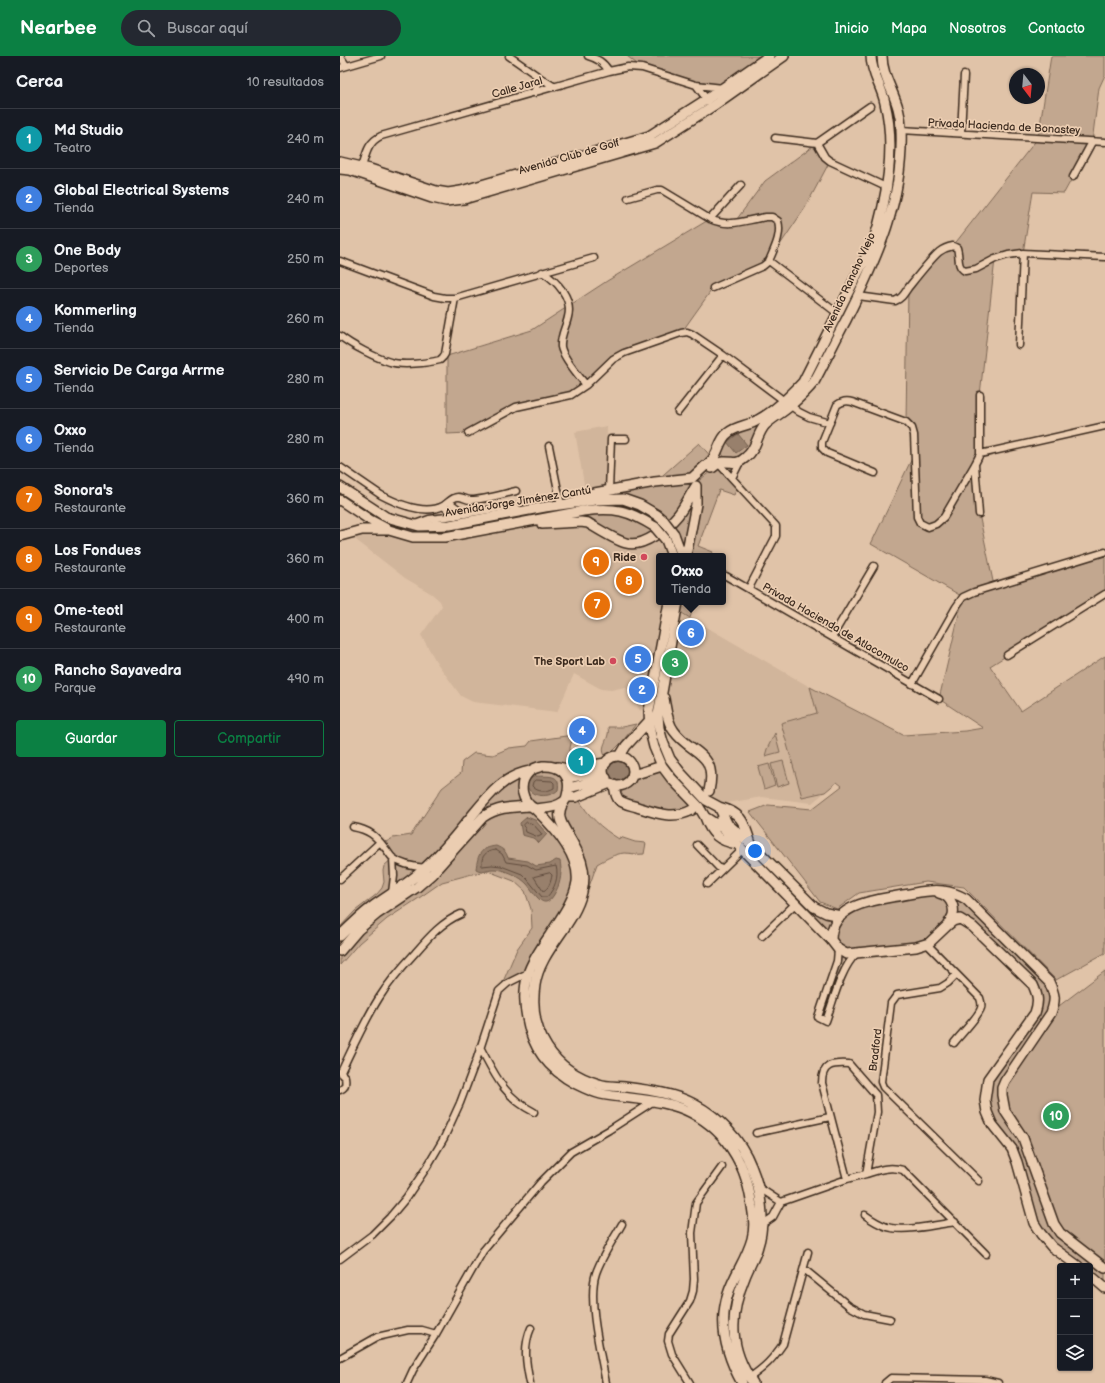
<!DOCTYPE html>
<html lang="es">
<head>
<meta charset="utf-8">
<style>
  body { margin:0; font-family:"Balsamiq Sans",sans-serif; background:#242831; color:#f1f3f6 }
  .controls { position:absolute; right:12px; bottom:12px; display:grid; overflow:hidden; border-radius:4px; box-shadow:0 1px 3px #0004 }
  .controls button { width:36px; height:36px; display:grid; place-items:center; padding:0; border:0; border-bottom:1px solid #363941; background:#171b24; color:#f1f3f6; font:20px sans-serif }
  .compass { position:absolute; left:669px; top:12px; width:36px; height:36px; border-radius:50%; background:#171b24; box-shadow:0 1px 3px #0004; rotate:164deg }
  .you { position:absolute; left:415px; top:795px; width:14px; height:14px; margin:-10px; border:3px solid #fff; border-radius:50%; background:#1a73e8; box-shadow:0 0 0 6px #1a73e833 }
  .badge { display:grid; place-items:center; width:26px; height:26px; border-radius:50%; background:#0b8043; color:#fff; font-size:13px; font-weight:700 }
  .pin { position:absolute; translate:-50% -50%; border:2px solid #fff; box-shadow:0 1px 4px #0006 }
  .popup { position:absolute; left:316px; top:497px; width:70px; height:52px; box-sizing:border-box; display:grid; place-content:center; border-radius:4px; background:#171b24; filter:drop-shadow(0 1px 3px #0005); font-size:13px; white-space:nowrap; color:#9ea1a6 }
  .popup b { font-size:15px; color:#f1f3f6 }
  .popup::after { content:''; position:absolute; left:50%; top:100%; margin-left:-8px; border:8px solid transparent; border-top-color:#171b24 }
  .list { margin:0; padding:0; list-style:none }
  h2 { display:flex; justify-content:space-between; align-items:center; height:52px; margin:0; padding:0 16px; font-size:17px }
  h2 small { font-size:13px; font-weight:400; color:#9ea1a6 }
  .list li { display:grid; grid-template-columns:26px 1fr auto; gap:12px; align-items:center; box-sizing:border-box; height:60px; padding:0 16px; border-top:1px solid #363941 }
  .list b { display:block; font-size:15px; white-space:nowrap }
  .list p { margin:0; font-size:13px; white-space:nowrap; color:#9ea1a6 }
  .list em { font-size:13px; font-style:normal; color:#9ea1a6 }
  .actions { display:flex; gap:8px; padding:12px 16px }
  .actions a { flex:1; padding:9px 0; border:1px solid #0b8043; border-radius:4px; text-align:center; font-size:14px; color:#0b8043 }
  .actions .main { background:#0b8043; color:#fff }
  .icon { flex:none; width:22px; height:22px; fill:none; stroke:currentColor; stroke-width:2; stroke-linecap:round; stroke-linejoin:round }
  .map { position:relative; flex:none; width:765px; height:1327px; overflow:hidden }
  header { display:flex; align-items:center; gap:24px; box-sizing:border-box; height:56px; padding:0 20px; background:#0b8043; color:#fff }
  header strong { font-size:19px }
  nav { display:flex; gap:22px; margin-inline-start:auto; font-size:14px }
  .search { width:280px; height:36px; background:#242831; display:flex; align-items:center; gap:10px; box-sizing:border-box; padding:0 14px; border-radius:22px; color:#9ea1a6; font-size:15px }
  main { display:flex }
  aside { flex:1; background:#171b24 }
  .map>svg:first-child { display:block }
</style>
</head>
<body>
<header>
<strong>Nearbee</strong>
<div class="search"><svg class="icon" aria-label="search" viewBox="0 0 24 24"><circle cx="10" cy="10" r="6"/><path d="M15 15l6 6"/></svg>Buscar aquí</div>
<nav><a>Inicio</a><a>Mapa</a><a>Nosotros</a><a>Contacto</a></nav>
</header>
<main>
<aside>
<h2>Cerca<small>10 resultados</small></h2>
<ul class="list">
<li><span class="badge" style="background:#0f9aa8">1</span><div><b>Md Studio</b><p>Teatro</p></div><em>240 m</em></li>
<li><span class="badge" style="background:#3f7fe0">2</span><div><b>Global Electrical Systems</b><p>Tienda</p></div><em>240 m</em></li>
<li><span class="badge" style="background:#2e9e5b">3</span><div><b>One Body</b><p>Deportes</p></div><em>250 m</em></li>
<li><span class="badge" style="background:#3f7fe0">4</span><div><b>Kommerling</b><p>Tienda</p></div><em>260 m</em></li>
<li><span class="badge" style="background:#3f7fe0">5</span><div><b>Servicio De Carga Arrme</b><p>Tienda</p></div><em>280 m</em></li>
<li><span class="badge" style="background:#3f7fe0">6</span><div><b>Oxxo</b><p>Tienda</p></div><em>280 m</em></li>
<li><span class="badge" style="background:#e8710a">7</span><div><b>Sonora's</b><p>Restaurante</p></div><em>360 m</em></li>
<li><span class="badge" style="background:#e8710a">8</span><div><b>Los Fondues</b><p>Restaurante</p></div><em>360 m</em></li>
<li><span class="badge" style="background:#e8710a">9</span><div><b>Ome-teotl</b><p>Restaurante</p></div><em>400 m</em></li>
<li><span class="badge" style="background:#2e9e5b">10</span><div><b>Rancho Sayavedra</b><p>Parque</p></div><em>490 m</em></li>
</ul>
<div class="actions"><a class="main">Guardar</a><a>Compartir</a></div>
</aside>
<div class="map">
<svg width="765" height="1327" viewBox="0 0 765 1327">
  <rect width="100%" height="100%" fill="#e0c3a8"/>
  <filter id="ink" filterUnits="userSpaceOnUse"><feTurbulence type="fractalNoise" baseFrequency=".025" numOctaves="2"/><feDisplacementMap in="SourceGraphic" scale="8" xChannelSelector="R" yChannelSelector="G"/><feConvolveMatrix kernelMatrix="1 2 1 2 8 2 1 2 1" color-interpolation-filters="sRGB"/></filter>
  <g filter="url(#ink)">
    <path fill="#d1b59b" d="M267,370L266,435L246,439L235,376Z
      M233,466L326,484L332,500H319V546H329L309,655L299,654L295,640L285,631L271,634L261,633L234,618L217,656L133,646L121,640L97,607L81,579L102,550L100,545L92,538L65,522L7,477L22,474L73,481L169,469Z
      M337,554L470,631L497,726L472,747L422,741L376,749L371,746L369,735V712L333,675L322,636Z"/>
    <path fill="#c2a78f" stroke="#7e6856" d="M287,0H444L325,81L124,143L108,137L301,83L367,43L356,29L302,12Z
      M531,0H542L561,64L548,168L478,318L426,368L400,406L392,422L398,429L394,439L379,434L358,490L373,496L371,500H342L324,465L283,443L205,451L220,444L315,426L359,387L373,403L352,423L356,427L371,415L387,406L379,392L381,384L414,366L463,326L540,165L550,77Z
      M711,0H765V19L759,32L752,86L724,137L693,136L683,197L655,203L640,339V398L635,408L639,458L654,530L765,496V538L650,610L681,655L765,600V897L716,924L624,831L586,826L519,837L497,853L480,846L464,825L410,756L428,749L472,753L502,730L497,726L485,736L462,741L441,667L477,657L470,631L563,679L625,675L643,672L599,643L623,541L531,488L575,396L574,379L566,366L568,232L599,196L613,190L698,82Z
      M477,87L490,105L465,152L429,205L373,232L341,277L284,297L238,336L186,348L128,377L107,378V300L192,274L267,225L370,163L394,167L425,125Z
      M272,453L315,471L313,481L294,488L220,460Z
      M338,546H355L350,562L337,554Z
      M296,668L282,686L271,697L270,702L268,704C256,690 271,685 268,671H282Z
      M435,677L440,696L425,700L427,693Z
      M233,679L230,692V711L223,716L227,741L238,742C248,760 261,772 279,783L280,781L295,786L306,787L304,798C297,799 291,797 284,797C274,798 266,803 257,808L245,842L242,839L220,766L223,747L196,753L225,787L237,825L188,917L159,935L177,893L192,872L191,853L185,835L174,825L148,815L136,817L102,826L79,842L47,863L19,887L0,909V871L15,855L37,838L42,832L44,826L43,815L44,810L53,802L40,786H46L53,782L71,779L102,732L121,717L122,706L134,697L153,699L169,692L187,690L191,685Z
      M443,705L449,727L437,731L431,708Z
      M429,708L435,729L424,733L418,711Z
      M322,710L350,741L352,754L337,759L285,747L275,736L276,730L286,728L292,721Z
      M392,772L486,857L506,855L592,834L614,837L709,926L711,956L765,915V1232L750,1219V1210H738L701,1178L677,1106L652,1068L646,1034L695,957L698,939L620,863L589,887L515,898L511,903L486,965L478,961L498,893L397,788Z"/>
    <path fill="#98806c" stroke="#735e4d" d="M398,378L407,389L396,397L387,386Z
      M264 715a15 15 0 1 1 30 0a15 15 0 1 1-30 0Z
      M196,720C208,721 221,717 218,734C210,742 191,742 187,730C189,724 190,722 196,720Z
      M187,761L195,764L207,778L199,787L193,782L182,779L180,767Z
      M156,790C163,793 166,795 168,802L188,805L196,810L210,808L216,804L220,805C222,815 221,826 216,835C204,859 196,838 187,828C183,824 179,821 174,819C168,816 160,813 153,813C147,813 142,817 136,813C138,798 140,792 156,790Z"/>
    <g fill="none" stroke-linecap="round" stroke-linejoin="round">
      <path stroke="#604c3d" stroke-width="1" d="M196,724L212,725L214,727V732C207,736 198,737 192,730L193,726Z
        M187,766L193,768L201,777L202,779L198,781L186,776L184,769Z
        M156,794L162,798L166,806L187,809L196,814L216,810C219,821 215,832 207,841H202L188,824L182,818L161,810L152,809L142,810C141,800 145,795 156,794Z
        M210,817L212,819C211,825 209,833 203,835L194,821Z"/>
      <g stroke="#3b2a1e" stroke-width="9">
        <path id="street" d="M0,0L6,9
          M169,0L199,21L215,31
          M248,0C258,3 263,6 269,15
          M0,12L41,0
          M356,29L368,45
          M194,37L199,21
          M561,74L765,86
          M621,77L624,19
          M435,82L477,87
          M477,87L485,101L490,105L546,131
          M477,87L530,50
          M22,111C26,98 28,86 41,80L269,15L288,11L302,12L356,29L383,32
          M733,121L752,86
          M288,142L317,134H322L370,163C390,172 405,164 426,161H432L438,165C442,179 434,193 429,205
          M370,163L401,129
          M0,205L94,240L105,242H115L254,202
          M429,205L497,257
          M202,216C217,225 233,242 228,261C226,271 220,280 221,291C223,302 239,320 246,329
          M373,232L423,210L429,205
          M518,240L555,245C562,242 564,238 568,232C576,222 590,204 599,196C603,193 608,191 613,190L617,192C620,201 616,210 625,215L636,213L655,203L668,199L683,197L765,201
          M0,280C11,289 36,302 50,306C62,310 88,307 100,304L103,301L105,298L115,242
          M679,289L683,197
          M640,339V398
          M338,356L383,299
          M128,377L176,351L231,339L246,329L273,303L284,297L341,277L347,276L352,278L383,299L459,356L469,361L490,367
          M209,390L220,444
          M378,407L436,470V480L409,532
          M635,408L639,458
          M0,411L41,439C58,448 85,459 103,450C108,447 113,440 119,441C123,441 126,444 131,444C144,444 163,438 176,435
          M535,417L487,397L482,392V386L497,349C502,345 506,344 512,346L566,366L572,372L574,379L577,461L580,467L588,471L596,468L604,461L635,408L640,398L765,370
          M392,422L400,406
          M269,434L271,383H286
          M109,446L125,458
          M103,450L115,460
          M75,468L89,463L107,461L172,450L176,451L181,456
          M386,520L599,643
          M492,581L534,510
          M667,599L765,538
          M572,628L616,551L623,541L634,536L765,496
          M13,771C29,774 35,779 45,792C48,795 50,800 53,802C62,809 74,811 86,812
          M357,789L381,814
          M0,823L40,786
          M367,828L402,794
          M52,837L54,820L53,802
          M422,880L456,847
          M587,888L640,942C641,945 642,949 641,952C639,960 620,979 614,987
          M498,893L497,905L478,961L486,965C493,946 501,912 516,898
          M616,919L608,927L600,932L557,939L551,947L541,1026L543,1031L639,1125
          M140,991C155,1019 164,1041 194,1056
          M0,1016L5,1021C6,1027 6,1032 0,1034
          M1,1016C13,991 24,966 39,942C49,926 62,911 75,897C89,881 102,866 121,858
          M416,1077L490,1061
          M526,1118C539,1114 549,1110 563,1114L646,1198
          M418,1131L441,1146
          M525,1159C532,1164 538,1168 547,1171C564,1176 596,1169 615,1166
          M423,1168L433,1161L441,1146L507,1123L526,1118L537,1056L536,1039L509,1008C492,1007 482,1008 482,1027L507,1123
          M0,1203L32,1179L50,1161L66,1142L87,1111L104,1082L120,1047L137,1002L159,935L168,927L188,917L197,918
          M464,1213L509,1250L524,1258L550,1263
          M0,1302L37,1281L68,1274H82L96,1278
          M409,1322C425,1311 432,1304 443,1288L468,1196
          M67,1327L73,1314L96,1278L143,1195L201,1126L231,1096L269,1074L314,1045
          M190,1327C186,1308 183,1290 191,1272
          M266,1327C261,1299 247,1244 256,1217C262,1200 273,1184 282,1168
          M350,1327L332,1298L328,1285L329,1278L350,1245L353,1235L354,1223L352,1177L356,1147L382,1111
          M545,1327L551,1322L645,1324L658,1327"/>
      </g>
      <g stroke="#3b2a1e" stroke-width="12">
        <path id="secondary" d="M0,106L30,113L96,135L108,137L121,135L309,80L367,43L429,0
          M0,113L10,114L28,120L92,142L106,145L124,143L315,87L373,50L444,0
          M369,407C379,400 378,384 388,377C396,370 407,370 416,365C434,356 449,341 463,326L533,187C547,144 556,91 545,47C542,31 531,17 531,0
          M372,412C376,409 379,406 383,406C394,405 396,410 406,401C417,393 416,379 425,369C432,362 442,357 450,350C458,343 467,335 474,326C485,306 495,284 506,264C537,202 564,144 561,73C561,66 560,59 558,52C553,34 542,19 542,0
          M0,431L46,461L79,470L110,469L205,451L255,444L283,443L300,449L317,459L324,465
          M238,440L315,426L352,422L365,410
          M0,444L30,464L49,474L73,481H105L243,455C275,451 288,454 315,471
          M202,468L241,466L248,467C258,473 275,484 286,487C304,492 327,472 338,459C345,450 350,439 356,430
          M334,478L342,500
          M0,480L22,474H48
          M326,484L332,500
          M346,500L356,448V430
          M329,546L309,655L310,675L314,691L322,710L331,722L359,751L365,761L382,772
          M338,546L318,659L319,672L323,686L330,703L340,716L366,744L379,751L387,767
          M324,642C326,653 327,666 334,675C351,699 378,695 369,735
          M280,700L286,690L309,665
          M263 715a15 15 0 1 1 30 0a15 15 0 1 1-30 0Z
          M203,710C219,709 231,718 228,735C227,739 227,744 223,746C216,752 204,752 195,753C182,746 177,728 189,716C193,712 198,711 203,710Z
          M218,711L227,713L266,707
          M293,719L322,710
          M227,722L263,715
          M274,729C275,734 275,740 279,744C284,748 291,749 297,751C316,757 333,764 352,754
          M229,732L266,722
          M227,741H236L270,727
          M224,746C222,749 220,753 220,756C218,764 224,771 227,777C239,797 248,813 242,836C234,870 200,894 195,929C188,976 213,1015 259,1028C267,1031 277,1030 285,1031C308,1034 334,1037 354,1048C379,1061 401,1084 411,1110C421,1134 426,1165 418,1190C415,1202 409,1210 405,1221C389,1259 389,1293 413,1327
          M379,751C403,757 404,767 411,788
          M195,753C213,770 240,799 237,826C234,845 220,863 210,879C203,889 191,907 188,918C184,932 184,948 187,962C192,992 210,1014 236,1028C244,1032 252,1036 261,1038C286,1043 313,1042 338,1051C356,1057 374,1070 386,1085C402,1106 408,1124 412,1150C414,1161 415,1172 412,1183C407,1202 394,1219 388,1238C378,1268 387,1300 402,1327
          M365,761C371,778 379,785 397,788
          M390,770L411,788L474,851L486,857L501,860
          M385,774L397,788L491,884L498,893L506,898L576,891L589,887L608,869L613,865L620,863L633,871L693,929C698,940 699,945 695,957L648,1023L645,1044L647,1056L652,1068L672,1093L677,1106L694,1167L701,1178L712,1191L738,1210
          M599,837C609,839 615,849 613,859C612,862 610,865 608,868
          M0,880C10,870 20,860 32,851C50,838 70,827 86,811C100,798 113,783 125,768C144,746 159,721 190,715
          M491,884C491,847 536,844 563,839C576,837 590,833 603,835C612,836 619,839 626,843L709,926C715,939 716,943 711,957L665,1025L662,1032V1039L665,1055L683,1082L714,1168L720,1177L765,1212
          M0,895L18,874L37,858L77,831L92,818L143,761C158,751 171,751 189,750
          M750,1219L765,1232"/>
      </g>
      <g stroke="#3b2a1e" stroke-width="13">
        <path id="primary" d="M377,769L384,762"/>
      </g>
      <use href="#street" stroke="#ebcdb1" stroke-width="6"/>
      <use href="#secondary" stroke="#ebcdb1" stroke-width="9"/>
      <use href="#primary" stroke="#ebcdb1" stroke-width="10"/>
      <g stroke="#3b2a1e" stroke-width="12" stroke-linecap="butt">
        <path id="secondary-bridge" d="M324,465L334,478
          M315,471L326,484"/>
      </g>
      <use href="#secondary-bridge" stroke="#ebcdb1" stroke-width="9"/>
    </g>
  </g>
  <g fill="#d1495b" stroke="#ebcdb1" stroke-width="1.5">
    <circle cx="304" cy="501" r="4"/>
    <circle cx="273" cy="605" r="4"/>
  </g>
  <g text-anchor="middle" stroke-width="3.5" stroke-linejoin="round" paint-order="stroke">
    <g font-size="11" fill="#3b2a1e" stroke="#ebcdb1">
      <text transform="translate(177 31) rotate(-16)" y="4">Calle Jaral</text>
      <text transform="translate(664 70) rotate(3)" y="4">Privada Hacienda de Bonastey</text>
      <text transform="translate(229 100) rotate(-16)" y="4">Avenida Club de Golf</text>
      <text transform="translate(509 226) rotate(-65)" y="4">Avenida Rancho Viejo</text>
      <text transform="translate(178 445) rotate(-9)" y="4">Avenida Jorge Jiménez Cantú</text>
      <text transform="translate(496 571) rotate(30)" y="4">Privada Hacienda de Atlacomulco</text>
      <text transform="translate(535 994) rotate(-83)" y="4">Bradford</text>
    </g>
    <g font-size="11" font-weight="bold" fill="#3b2a1e" stroke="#ebcdb1" text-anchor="end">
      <text x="296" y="505">Ride</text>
      <text x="265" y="609">The Sport Lab</text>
    </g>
  </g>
</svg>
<div class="controls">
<button>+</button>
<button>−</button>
<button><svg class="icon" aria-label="layers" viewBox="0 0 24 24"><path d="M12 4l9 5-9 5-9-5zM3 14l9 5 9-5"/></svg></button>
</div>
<svg class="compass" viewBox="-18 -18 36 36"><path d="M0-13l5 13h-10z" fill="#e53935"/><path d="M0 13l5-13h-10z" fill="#9ea1a6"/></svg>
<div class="you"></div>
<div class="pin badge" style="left:241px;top:705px;background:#0f9aa8">1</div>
<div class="pin badge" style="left:302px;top:634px;background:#3f7fe0">2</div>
<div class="pin badge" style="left:335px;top:607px;background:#2e9e5b">3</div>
<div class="pin badge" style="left:242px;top:675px;background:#3f7fe0">4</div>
<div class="pin badge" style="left:298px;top:603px;background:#3f7fe0">5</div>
<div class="pin badge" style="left:351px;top:577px;background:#3f7fe0">6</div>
<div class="popup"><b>Oxxo</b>Tienda</div>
<div class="pin badge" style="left:257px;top:549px;background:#e8710a">7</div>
<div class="pin badge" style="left:289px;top:525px;background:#e8710a">8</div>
<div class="pin badge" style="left:256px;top:506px;background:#e8710a">9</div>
<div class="pin badge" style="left:716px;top:1060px;background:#2e9e5b">10</div>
</div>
</main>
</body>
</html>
